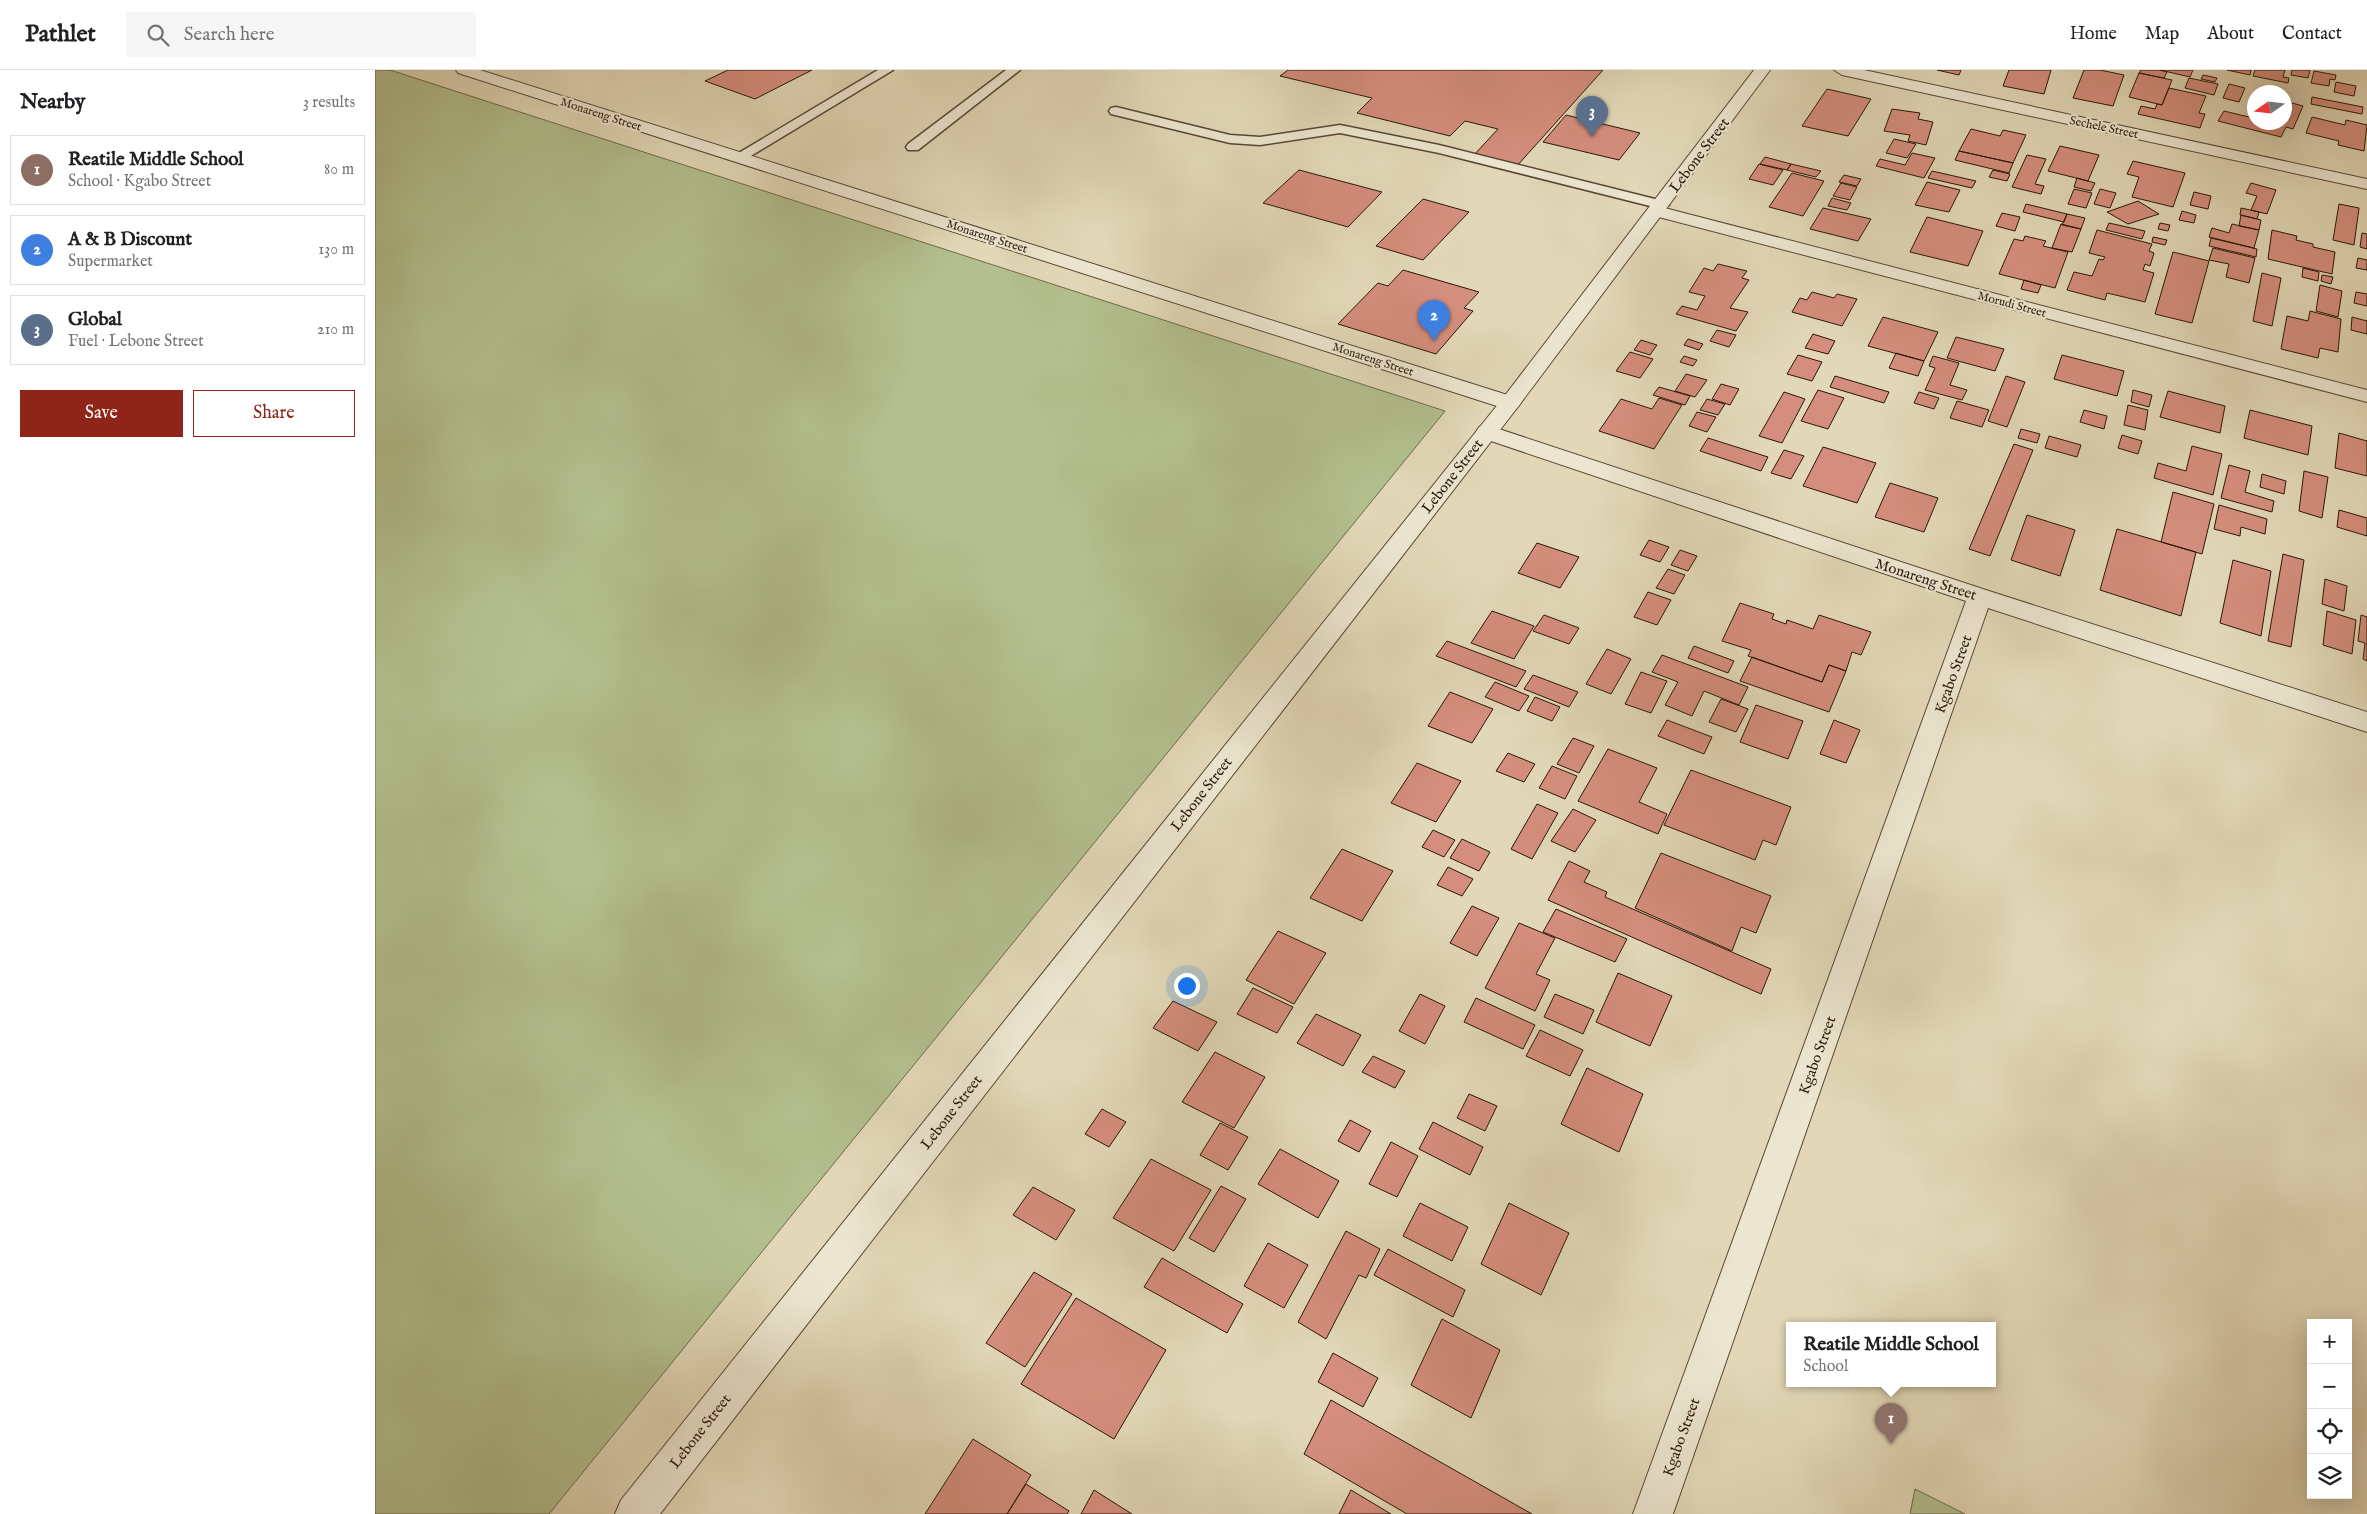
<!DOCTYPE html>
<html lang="en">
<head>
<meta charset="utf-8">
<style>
  body { margin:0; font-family:"IM FELL English",serif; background:#f6f6f6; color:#202124 }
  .controls { position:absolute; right:15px; bottom:15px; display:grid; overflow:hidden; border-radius:0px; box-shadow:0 5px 20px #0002 }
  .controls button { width:45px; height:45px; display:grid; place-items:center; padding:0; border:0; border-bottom:1px solid #e0e0e0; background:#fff; color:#202124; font:25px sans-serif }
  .compass { position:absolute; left:1872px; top:15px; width:45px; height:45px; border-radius:50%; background:#fff; box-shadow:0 5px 20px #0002; rotate:256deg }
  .you { position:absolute; left:811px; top:915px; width:18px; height:18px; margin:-12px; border:4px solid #fff; border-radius:50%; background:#1a73e8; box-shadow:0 0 0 8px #1a73e833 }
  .badge { display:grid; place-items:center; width:32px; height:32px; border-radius:50%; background:#8f2418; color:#fff; font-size:16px; font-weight:700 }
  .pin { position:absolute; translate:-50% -41px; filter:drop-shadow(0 1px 2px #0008) }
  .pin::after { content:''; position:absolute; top:26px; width:18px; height:15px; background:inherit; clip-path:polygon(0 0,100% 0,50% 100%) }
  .popup { position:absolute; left:1411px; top:1252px; width:210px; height:65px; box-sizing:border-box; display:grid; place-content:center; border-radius:0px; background:#fff; filter:drop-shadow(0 1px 4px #0005); font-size:16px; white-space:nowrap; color:#757577 }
  .popup b { font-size:19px; color:#202124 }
  .popup::after { content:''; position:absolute; left:50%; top:100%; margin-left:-10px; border:10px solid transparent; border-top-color:#fff }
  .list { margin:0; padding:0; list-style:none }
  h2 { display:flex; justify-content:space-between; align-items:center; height:65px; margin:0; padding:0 20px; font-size:21px }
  h2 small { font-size:16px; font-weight:400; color:#757577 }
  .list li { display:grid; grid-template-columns:32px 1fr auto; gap:15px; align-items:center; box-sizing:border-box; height:70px; margin:0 10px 10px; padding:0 10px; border:1px solid #e0e0e0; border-radius:0px }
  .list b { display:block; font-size:19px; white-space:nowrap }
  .list p { margin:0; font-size:16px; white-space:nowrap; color:#757577 }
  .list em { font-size:16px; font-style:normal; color:#757577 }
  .actions { display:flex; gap:10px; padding:15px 20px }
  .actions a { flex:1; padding:11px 0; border:1px solid #8f2418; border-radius:0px; text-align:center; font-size:18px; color:#8f2418 }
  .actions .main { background:#8f2418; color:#fff }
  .icon { flex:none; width:28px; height:28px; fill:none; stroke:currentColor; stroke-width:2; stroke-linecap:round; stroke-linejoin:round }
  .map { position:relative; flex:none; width:1992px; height:1444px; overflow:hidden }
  header { display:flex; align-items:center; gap:30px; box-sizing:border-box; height:70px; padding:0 25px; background:#fff; border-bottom:1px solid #e0e0e0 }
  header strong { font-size:24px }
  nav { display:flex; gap:28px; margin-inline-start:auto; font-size:18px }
  .search { width:350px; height:45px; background:#f6f6f6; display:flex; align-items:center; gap:12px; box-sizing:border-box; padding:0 18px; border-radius:0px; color:#757577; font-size:19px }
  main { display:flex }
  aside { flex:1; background:#fff }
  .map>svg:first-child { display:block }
</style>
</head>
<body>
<header>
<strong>Pathlet</strong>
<div class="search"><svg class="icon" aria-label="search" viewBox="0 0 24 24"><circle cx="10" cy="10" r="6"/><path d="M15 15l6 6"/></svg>Search here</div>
<nav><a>Home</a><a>Map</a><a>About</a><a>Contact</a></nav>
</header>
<main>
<aside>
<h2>Nearby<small>3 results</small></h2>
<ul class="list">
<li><span class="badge" style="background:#8d6e63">1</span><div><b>Reatile Middle School</b><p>School · Kgabo Street</p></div><em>80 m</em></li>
<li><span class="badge" style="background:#3f7fe0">2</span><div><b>A &amp; B Discount</b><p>Supermarket</p></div><em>130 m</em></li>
<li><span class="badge" style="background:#5c6f8a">3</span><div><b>Global</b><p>Fuel · Lebone Street</p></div><em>210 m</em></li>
</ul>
<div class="actions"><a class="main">Save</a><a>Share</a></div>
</aside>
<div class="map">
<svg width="1992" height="1444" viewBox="0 0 1992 1444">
  <rect width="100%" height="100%" fill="#e2d8b7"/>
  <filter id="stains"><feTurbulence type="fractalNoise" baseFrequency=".004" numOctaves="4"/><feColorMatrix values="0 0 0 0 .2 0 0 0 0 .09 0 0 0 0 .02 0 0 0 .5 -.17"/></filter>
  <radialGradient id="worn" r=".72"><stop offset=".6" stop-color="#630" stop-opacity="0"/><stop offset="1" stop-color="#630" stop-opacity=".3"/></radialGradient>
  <path fill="#b3bf8e" stroke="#6e6b4b" d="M0,0H15L1070,341L174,1444H0Z
    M1540,1419L1590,1444H1535Z"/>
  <path fill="#d58e7d" stroke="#2a1708" d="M353,0H437L380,29L330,11Z
    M913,0H1228L1141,97L1098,86L1123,59L1090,51L1075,66L982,43L997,28L905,6Z
    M1562,0H1586L1584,5Z
    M1634,0H1676L1669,24L1628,16Z
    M1709,0H1725L1749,5L1738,36L1698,28Z
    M1766,0H1785L1792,2L1789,8L1764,3Z
    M1785,0H1818L1815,7Z
    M1852,0H1876L1875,5Z
    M1880,0H1910L1908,7L1914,8L1913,13L1878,6Z
    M1917,0H1935L1933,8L1916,5Z
    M1939,1L1961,5L1960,10L1955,9L1954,16L1936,13Z
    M1764,3L1797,10L1787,35L1754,27Z
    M1828,5L1842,8L1840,12L1826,9Z
    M1814,8L1843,14L1839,25L1810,18Z
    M1961,12L1981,16L1979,26L1959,22Z
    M1854,14L1870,18L1864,32L1848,28Z
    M1794,18L1831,26L1824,43L1830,44L1825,58L1763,44L1766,36L1780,39L1782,34L1787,35Z
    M1452,19L1496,29L1473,66L1427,56Z
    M1937,27L1988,37L1987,44L1936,34Z
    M1910,31L1928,36L1918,59L1911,57L1906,67L1843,51L1849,41L1874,47L1880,37V52H1910Z
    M1517,39L1545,43L1543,49L1558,52L1551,75L1533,71L1535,65L1509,61Z
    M1191,45L1265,63L1244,90L1168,72Z
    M1937,47L1970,55L1971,50L1992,55L1989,81L1963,75L1964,71L1931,63Z
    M1596,59L1625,66L1628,60L1651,65L1638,93L1584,81Z
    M1519,69L1541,74L1532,88L1511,83Z
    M1685,76L1724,85L1713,111L1673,101Z
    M1584,81L1638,93L1634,103L1580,90Z
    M1537,83L1560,88L1549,108L1501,96L1505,89L1530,95Z
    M1652,85L1671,89L1660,114L1669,116L1666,124L1637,117Z
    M1390,87L1416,94L1412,100L1385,94Z
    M1758,91L1810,103L1798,137L1757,127L1764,107L1752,104Z
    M1384,94L1408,100L1398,115L1374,109Z
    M1416,94L1446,101L1441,107L1412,100Z
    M924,100L1007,122L973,157L888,133Z
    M1618,100L1635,104L1632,111L1614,107Z
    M1557,101L1601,111L1597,118L1553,108Z
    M1417,103L1449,111L1428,146L1394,137Z
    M1469,105L1486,109L1482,116L1464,112Z
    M1702,108L1720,113L1716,121L1699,117Z
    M1552,112L1585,120L1574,142L1540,135Z
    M1466,113L1482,117L1475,130L1458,126Z
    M1876,113L1901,120L1892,144L1876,140L1882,126L1871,123Z
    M1699,119L1717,123L1711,138L1693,134Z
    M1725,119L1741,123L1735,138L1719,134Z
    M1819,122L1836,126L1833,139L1815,135Z
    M1457,128L1476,133L1472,140L1453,136Z
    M1048,129L1094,142L1048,190L1001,176Z
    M1763,131L1784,144L1753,154L1732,142Z
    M1651,134L1692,144L1689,152L1648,142Z
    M1964,134L1984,138L1979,175L1958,170Z
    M1448,138L1496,149L1483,171L1435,159Z
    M1866,138L1884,142L1882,149L1865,145Z
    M1807,141L1821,145L1819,153L1804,150Z
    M1627,143L1645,147L1640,161L1621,156Z
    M1692,144L1710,148L1706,159L1687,155Z
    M1866,145L1886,150L1884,160L1864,156Z
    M1552,147L1608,161L1593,196L1535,182Z
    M1734,153L1770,161L1767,169L1731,160Z
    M1785,153L1795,155L1793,161L1783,159Z
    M1686,154L1706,159L1697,182L1677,178Z
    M1857,154L1884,160L1879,178L1834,167L1837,158L1854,163Z
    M1722,160L1777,174L1774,181L1779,183L1775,196L1770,194L1768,200L1779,203L1770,232L1732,223L1730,230L1692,220L1699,202L1717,206L1724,189L1728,190L1730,187L1714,183Z
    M1897,160L1922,166L1921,170L1938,174V177L1960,182L1957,204L1893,189Z
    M1987,163L1992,164V179L1985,177Z
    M1650,166L1671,171L1668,176L1693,182L1680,218L1624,204L1639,169L1648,171Z
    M1778,167L1792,170L1790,175L1777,172Z
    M1836,168L1882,179L1881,187L1834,176Z
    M1838,178L1880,188L1874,213L1851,207L1854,194L1834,190Z
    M1798,182L1834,191L1817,253L1780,244Z
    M1983,188L1992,190V200L1981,198Z
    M1343,194L1372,201L1367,208L1374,210L1355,238L1373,242L1361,261L1301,244L1307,236L1322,240L1330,226L1314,222L1329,198L1338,201Z
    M1928,198L1944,202L1943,211L1927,207Z
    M1028,200L1104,222L1089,238L1098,241L1061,284L963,254L1003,213L1013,216Z
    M1887,203L1906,208L1897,256L1878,251Z
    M1947,205L1958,207L1956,214L1946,211Z
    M1649,210L1666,215L1663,223L1646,219Z
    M1945,215L1967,221L1963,247L1941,241Z
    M1437,222L1459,228L1462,224L1482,229L1467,256L1417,242L1425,228L1432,230Z
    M1981,222L1992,224V236L1979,233Z
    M1935,241L1966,249L1963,282L1945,278L1943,288L1906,279L1912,246L1933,251Z
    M1508,247L1563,262L1549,291L1493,276Z
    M1977,247L1992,251V264L1976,260Z
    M1342,260L1361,265L1354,277L1335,271Z
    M1438,264L1460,271L1453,284L1430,278Z
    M1581,267L1629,279L1620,301L1572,288Z
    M1313,269L1328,274L1324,280L1309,275Z
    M1266,270L1282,275L1275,285L1259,280Z
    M1255,282L1278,289L1265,308L1241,301Z
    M1521,283L1549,291L1543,306L1514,298Z
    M1423,285L1447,292L1437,311L1412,304Z
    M1687,285L1749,301L1742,326L1679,309Z
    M1309,286L1322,290L1318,296L1305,292Z
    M1558,286L1584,293L1575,315L1592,320L1587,330L1550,320L1560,298L1554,296Z
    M1311,304L1332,310L1320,327L1300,321Z
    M1460,306L1514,322L1509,333L1455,317Z
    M1631,306L1650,312L1632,357L1613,351Z
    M1346,314L1364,319L1355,335L1337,329Z
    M1284,317L1315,326L1310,335L1278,325Z
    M1443,320L1469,328L1453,359L1426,351Z
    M1758,320L1777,325L1774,337L1756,332Z
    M1793,321L1850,336L1845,363L1785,347Z
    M1409,322L1430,329L1407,373L1384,366Z
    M1544,322L1564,328L1559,339L1539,333Z
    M1284,328L1307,335L1279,379L1224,361L1246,329L1277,339Z
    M1332,329L1350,334L1343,345L1325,340Z
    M1582,331L1614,340L1607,357L1575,348Z
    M1753,335L1773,340L1770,360L1749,355Z
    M1709,340L1732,346L1729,359L1705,352Z
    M1875,340L1937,356L1933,385L1869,368Z
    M1322,342L1341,347L1332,362L1314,356Z
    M1646,359L1665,364L1662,373L1643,368Z
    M1964,363L1992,371V406L1960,398Z
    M1747,365L1767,371L1763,384L1743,378Z
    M1674,366L1706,375L1702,387L1670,378Z
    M1333,368L1393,387L1386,401L1325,381Z
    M1639,374L1658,380L1615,486L1594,479Z
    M1817,376L1847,384L1838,425L1779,408L1783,393L1811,401Z
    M1448,377L1501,393L1482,433L1428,416Z
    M1409,380L1429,386L1416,409L1396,403Z
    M1854,395L1875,401L1870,422L1899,431L1897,442L1846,428Z
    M1929,401L1953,407L1947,448L1924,441Z
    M1887,404L1911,411L1909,424L1885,417Z
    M1515,413L1563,428L1549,462L1500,447Z
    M1798,422L1839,434L1827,484L1786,472Z
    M1844,435L1892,449L1890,464L1866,457L1865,466L1839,459Z
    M1964,440L1992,448V466L1962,457Z
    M1652,445L1700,460L1685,506L1636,490Z
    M1742,459L1821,482L1806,546L1725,520Z
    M1274,470L1294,477L1285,492L1265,485Z
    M1162,473L1204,487L1185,518L1143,503Z
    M1305,480L1322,486L1313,501L1296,495Z
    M1908,484L1929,490L1916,577L1893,571Z
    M1858,490L1896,501L1886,566L1845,553Z
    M1293,499L1310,505L1299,524L1281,518Z
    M1950,509L1972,516L1969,541L1947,534Z
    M1273,522L1296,530L1282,555L1259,547Z
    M1365,533L1399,544L1397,549L1411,554L1412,550L1438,559L1444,545L1496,562L1486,585L1477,582L1471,601L1454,595L1447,612L1373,586L1376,580L1347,571Z
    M1117,541L1159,556L1139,589L1096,573Z
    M1952,541L1981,550L1977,584L1948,575Z
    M1169,545L1204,558L1194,574L1158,561Z
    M1986,545L1992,547V591L1988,589L1990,573L1983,571Z
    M1072,571L1151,601L1141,617L1061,586Z
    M1319,576L1359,591L1353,603L1313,588Z
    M1232,579L1256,589L1236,624L1211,614Z
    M1287,585L1373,617L1364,635L1329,621L1317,646L1290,635L1303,612L1277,602Z
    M1377,587L1447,612L1454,595L1471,601L1454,642L1365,611Z
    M1266,602L1292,611L1276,643L1250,634Z
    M1158,605L1203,622L1194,637L1149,619Z
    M1120,612L1154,626L1144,641L1110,627Z
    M1075,622L1118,639L1097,673L1053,656Z
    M1160,627L1185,637L1177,651L1152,641Z
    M1346,629L1373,639L1361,662L1334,652Z
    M1381,635L1428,651L1413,689L1365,672Z
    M1292,650L1337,667L1329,684L1283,666Z
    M1459,650L1485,660L1471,693L1445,684Z
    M1198,668L1219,676L1204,703L1182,694Z
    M1233,679L1282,698L1264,732L1292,744L1283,764L1203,731Z
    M1133,683L1160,694L1149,712L1121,701Z
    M1042,693L1086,711L1061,752L1016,733Z
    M1177,696L1202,706L1190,729L1164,718Z
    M1316,700L1416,737L1401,775L1388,770L1380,790L1289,755Z
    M1162,734L1183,743L1157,789L1136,779Z
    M1198,739L1221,750L1200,782L1176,771Z
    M1058,760L1080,770L1069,787L1047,777Z
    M1087,769L1115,782L1104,801L1075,788Z
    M967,779L1018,801L987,851L935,828Z
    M1286,783L1396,826L1381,863L1366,857L1357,881L1260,838Z
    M1194,791L1215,801L1209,812L1232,822L1230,827L1396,899L1386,924L1173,830Z
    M1073,797L1098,809L1087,826L1062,815Z
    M1097,836L1124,848L1102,886L1075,873Z
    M1181,839L1252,869L1240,892L1168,862Z
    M1144,853L1180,868L1161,904L1175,910L1160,941L1110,918Z
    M903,861L951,883L919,934L871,910Z
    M1243,903L1297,926L1275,976L1221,952Z
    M878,918L918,937L902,963L862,944Z
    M1045,924L1070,936L1050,974L1024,961Z
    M1180,924L1219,940L1208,964L1169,947Z
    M1101,928L1160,955L1148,979L1089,952Z
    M798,931L842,952L823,981L778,958Z
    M941,944L986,965L968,996L922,973Z
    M1165,960L1208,980L1195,1006L1151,986Z
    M840,982L890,1007L859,1058L807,1032Z
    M998,986L1030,1001L1020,1018L987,1002Z
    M1212,998L1268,1024L1244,1082L1186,1054Z
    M1094,1024L1122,1036L1110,1061L1082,1048Z
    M727,1039L751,1052L734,1077L710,1064Z
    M975,1050L996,1061L984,1082L963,1071Z
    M1058,1052L1108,1077L1095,1105L1044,1079Z
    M845,1053L873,1067L853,1100L825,1085Z
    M1016,1072L1043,1086L1022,1127L994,1114Z
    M905,1079L964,1111L943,1148L883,1114Z
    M776,1089L836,1120L799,1181L738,1148Z
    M846,1116L871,1129L839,1182L814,1168Z
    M658,1117L700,1140L681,1170L638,1145Z
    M1045,1133L1093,1157L1077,1191L1028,1166Z
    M1134,1133L1194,1163L1166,1225L1106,1194Z
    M971,1161L1005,1179L991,1208L984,1205L951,1269L923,1252Z
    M893,1173L933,1195L909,1238L869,1216Z
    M1013,1179L1090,1220L1078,1247L999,1205Z
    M787,1188L868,1234L852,1263L769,1217Z
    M659,1202L697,1224L650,1297L611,1273Z
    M701,1228L791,1280L739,1369L646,1314Z
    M1067,1249L1125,1280L1096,1348L1036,1315Z
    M958,1283L1003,1308L988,1337L943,1312Z
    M956,1330L1157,1444H1032L929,1384Z
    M598,1369L656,1405L632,1444H550Z
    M651,1414L694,1441L692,1444H632Z
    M719,1420L757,1444H706Z
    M976,1420L1016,1444H964Z"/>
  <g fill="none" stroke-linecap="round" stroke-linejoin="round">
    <g stroke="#584734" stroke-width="3">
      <path id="service" d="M503,0H518L369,90L364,91L357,87Z
        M631,0H645L543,80H533L531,77L533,74Z
        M741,37L855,65L885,67L965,55L1064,75L1292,132L1294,135L1287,139L1064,83L965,63L885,75L855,73L736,44L734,41L736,38Z"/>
    </g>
    <g stroke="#584734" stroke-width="2">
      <path id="minor" d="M81,0H105L1142,328L1146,333L1142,338L1135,339L1128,338L83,3Z
        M1459,0H1489L1992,109V119L1467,5Z
        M1282,136L1992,320V332L1276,145L1273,141L1276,137Z
        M1112,355L1614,521L1992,642V662L1613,538L1298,1444H1258L1591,531L1104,367L1101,362L1104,357Z"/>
    </g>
    <g stroke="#584734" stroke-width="2">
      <path id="tertiary" d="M1379,0H1395L1142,338L285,1444H240L246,1430L1128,328Z"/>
    </g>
    <use href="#service" fill="#ece6d0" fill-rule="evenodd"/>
    <use href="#minor" fill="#ece6d0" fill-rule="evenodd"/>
    <use href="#tertiary" fill="#ece6d0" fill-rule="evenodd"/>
  </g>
  <g text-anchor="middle" stroke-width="4.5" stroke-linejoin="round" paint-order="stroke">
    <g font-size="12" fill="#2a1708" stroke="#ece6d0">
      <text transform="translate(226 44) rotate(18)" y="4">Monareng Street</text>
      <text transform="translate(1729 57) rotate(12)" y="4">Sechele Street</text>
      <text transform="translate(612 166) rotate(18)" y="4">Monareng Street</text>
      <text transform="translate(1637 234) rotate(15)" y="4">Morudi Street</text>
      <text transform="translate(998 289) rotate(18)" y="4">Monareng Street</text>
    </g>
    <g font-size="15" fill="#2a1708" stroke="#ece6d0">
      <text transform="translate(1324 85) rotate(-53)" y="5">Lebone Street</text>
      <text transform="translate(1077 406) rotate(-52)" y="5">Lebone Street</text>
      <text transform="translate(1551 509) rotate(18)" y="5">Monareng Street</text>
      <text transform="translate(1578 604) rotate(-70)" y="5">Kgabo Street</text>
      <text transform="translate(826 724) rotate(-52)" y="5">Lebone Street</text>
      <text transform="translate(1442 985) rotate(-70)" y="5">Kgabo Street</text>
      <text transform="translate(576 1042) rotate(-52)" y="5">Lebone Street</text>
      <text transform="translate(325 1361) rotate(-52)" y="5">Lebone Street</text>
      <text transform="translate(1306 1367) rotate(-70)" y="5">Kgabo Street</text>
    </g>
  </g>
  <rect width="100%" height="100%" filter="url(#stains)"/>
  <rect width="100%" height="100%" fill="url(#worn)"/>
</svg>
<div class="controls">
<button>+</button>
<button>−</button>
<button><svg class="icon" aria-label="locate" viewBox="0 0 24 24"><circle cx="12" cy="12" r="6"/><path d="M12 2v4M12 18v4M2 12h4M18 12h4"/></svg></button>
<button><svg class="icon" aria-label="layers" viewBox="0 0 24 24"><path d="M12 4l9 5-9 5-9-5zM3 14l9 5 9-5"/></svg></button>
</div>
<svg class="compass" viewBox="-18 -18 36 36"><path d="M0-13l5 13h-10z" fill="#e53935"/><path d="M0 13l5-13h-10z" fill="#757577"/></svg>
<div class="you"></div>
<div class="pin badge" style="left:1516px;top:1374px;background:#8d6e63">1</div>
<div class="popup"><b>Reatile Middle School</b>School</div>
<div class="pin badge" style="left:1059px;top:271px;background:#3f7fe0">2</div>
<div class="pin badge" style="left:1217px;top:67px;background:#5c6f8a">3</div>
</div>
</main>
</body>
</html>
